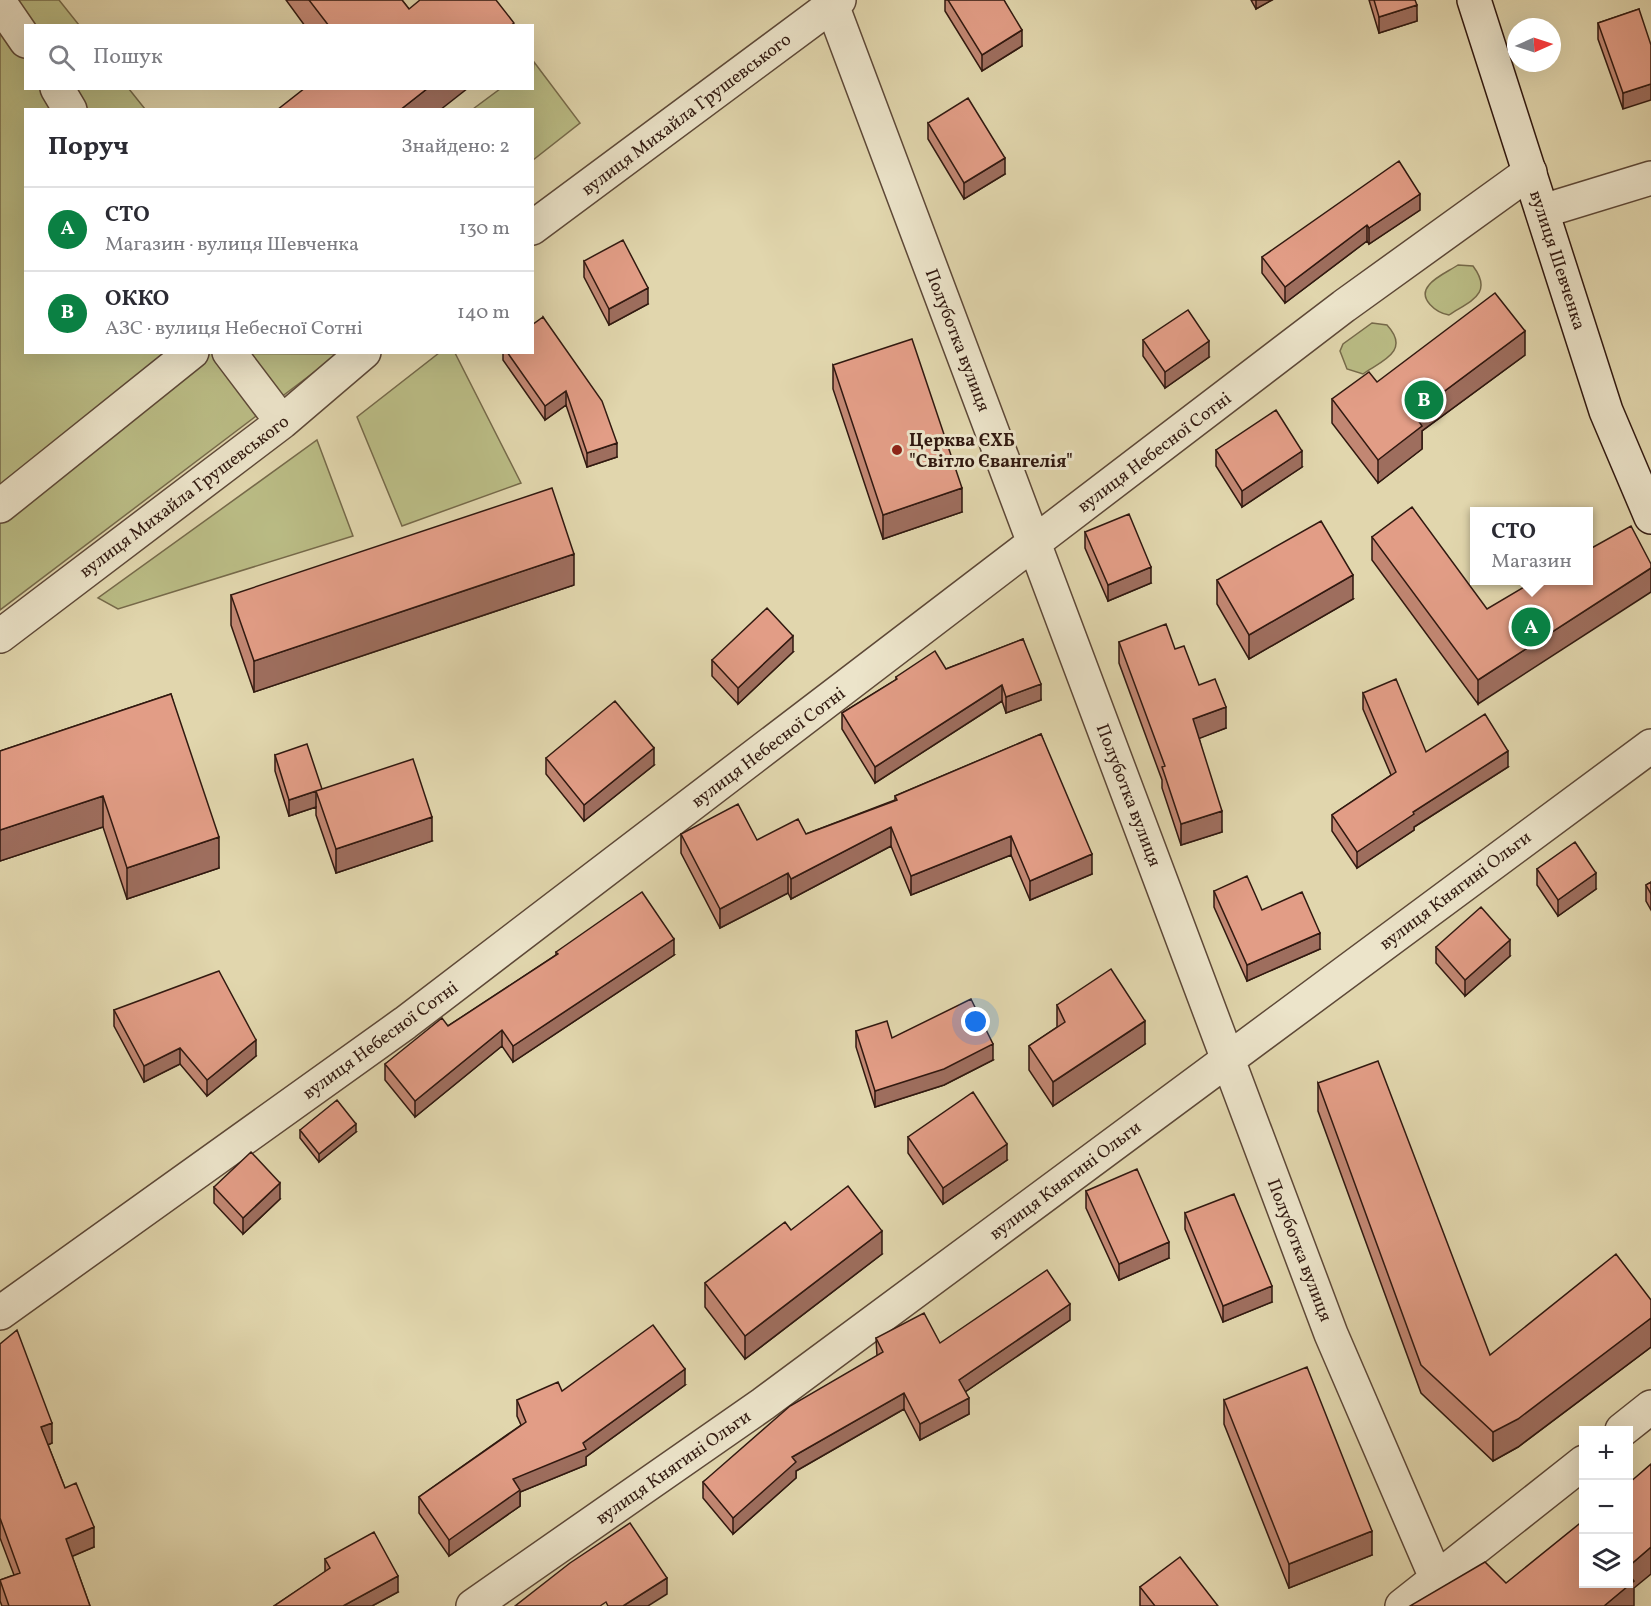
<!DOCTYPE html>
<html lang="uk">
<head>
<meta charset="utf-8">
<style>
  body { margin:0; font-family:Vollkorn,serif; background:#f2f2f3; color:#2b2b33 }
  .controls { position:absolute; right:18px; bottom:18px; display:grid; overflow:hidden; border-radius:0px; box-shadow:0 6px 24px #0002 }
  .controls button { width:54px; height:54px; display:grid; place-items:center; padding:0; border:0; border-bottom:2px solid #e1e1e2; background:#fff; color:#2b2b33; font:30px sans-serif }
  .compass { position:absolute; left:1507px; top:18px; width:54px; height:54px; border-radius:50%; background:#fff; box-shadow:0 6px 24px #0002; rotate:87deg }
  .you { position:absolute; left:976px; top:1022px; width:21px; height:21px; margin:-15px; border:4px solid #fff; border-radius:50%; background:#1a73e8; box-shadow:0 0 0 9px #1a73e833 }
  .badge { display:grid; place-items:center; width:39px; height:39px; border-radius:50%; background:#0b8043; color:#fff; font-size:20px; font-weight:700 }
  .pin { position:absolute; translate:-50% -50%; border:3px solid #fff; box-shadow:0 2px 6px #0006 }
  .popup { position:absolute; left:1470px; top:507px; width:123px; height:78px; box-sizing:border-box; display:grid; place-content:center; border-radius:0px; background:#fff; filter:drop-shadow(0 2px 4px #0005); font-size:20px; white-space:nowrap; color:#7c7c81 }
  .popup b { font-size:22px; color:#2b2b33 }
  .popup::after { content:''; position:absolute; left:50%; top:100%; margin-left:-12px; border:12px solid transparent; border-top-color:#fff }
  .list { margin:0; padding:0; list-style:none }
  h2 { display:flex; justify-content:space-between; align-items:center; height:78px; margin:0; padding:0 24px; font-size:26px }
  h2 small { font-size:20px; font-weight:400; color:#7c7c81 }
  .list li { display:grid; grid-template-columns:39px 1fr auto; gap:18px; align-items:center; box-sizing:border-box; height:84px; padding:0 24px; border-top:2px solid #e1e1e2 }
  .list b { display:block; font-size:22px; white-space:nowrap }
  .list p { margin:0; font-size:20px; white-space:nowrap; color:#7c7c81 }
  .list em { font-size:20px; font-style:normal; color:#7c7c81 }
  .icon { flex:none; width:33px; height:33px; fill:none; stroke:currentColor; stroke-width:2; stroke-linecap:round; stroke-linejoin:round }
  .map { position:relative; flex:none; width:1651px; height:1606px; overflow:hidden }
  .search { position:absolute; background:#fff; box-shadow:0 6px 24px #0002; left:24px; top:24px; width:510px; height:66px; display:flex; align-items:center; gap:15px; box-sizing:border-box; padding:0 21px; border-radius:0px; color:#7c7c81; font-size:22px }
  .panel { position:absolute; background:#fff; box-shadow:0 6px 24px #0002; left:24px; top:108px; width:510px; height:246px; border-radius:0px }
  .map>svg:first-child { display:block }
</style>
</head>
<body>
<div class="map">
<svg width="1651" height="1606" viewBox="0 0 1651 1606">
  <rect width="100%" height="100%" fill="#e1d6ad"/>
  <filter id="stains"><feTurbulence type="fractalNoise" baseFrequency=".00333" numOctaves="4"/><feColorMatrix values="0 0 0 0 .2 0 0 0 0 .09 0 0 0 0 .02 0 0 0 .5 -.17"/></filter>
  <radialGradient id="worn" r=".72"><stop offset=".6" stop-color="#630" stop-opacity="0"/><stop offset="1" stop-color="#630" stop-opacity=".3"/></radialGradient>
  <path fill="#babc85" stroke="#766a4a" stroke-width="1.5" d="M0,0H59L79,25L26,26V88L129,89L145,109L26,110V352L338,354L0,610Z
    M534,62L580,123L533,160L532,110L473,109L500,89L532,88Z
    M1458,265L1473,266C1494,294 1470,301 1449,315C1437,313 1417,299 1429,285C1435,277 1449,271 1458,265Z
    M1372,323L1387,325C1411,351 1382,361 1363,374L1347,369L1340,351L1343,344Z
    M439,353H455L521,483L402,526L357,417Z
    M317,440L353,536L118,609L98,598Z"/>
  <g fill="none" stroke-linecap="round" stroke-linejoin="round">
    <g stroke="#5d4837" stroke-width="36">
      <path id="street" d="M0,3L26,41
        M832,5L1331,1334L1437,1580
        M57,88L70,110
        M1543,211L1651,178
        M532,228L839,0
        M229,352L282,422
        M0,506L192,352
        M0,636L282,422L364,352
        M0,1313L405,1023L1344,306L1530,172
        M1622,1430L1651,1407
        M473,1606L763,1404L1651,746
        M1402,1606L1584,1462"/>
    </g>
    <g stroke="#311910" stroke-width="36">
      <path id="secondary" d="M1474,0L1606,411L1651,517"/>
    </g>
    <use href="#street" stroke="#ece4ca" stroke-width="33"/>
    <use href="#secondary" stroke="#ece4ca" stroke-width="33"/>
  </g>
  <path fill="#c28773" stroke="#311910" stroke-width="1.5" d="M286,0H402L409,9L514,26H305Z
    M945,0H1004L1022,46L982,71L945,11Z
    M1251,0H1272L1256,9Z
    M1369,0H1415L1417,21L1379,33Z
    M1639,9L1623,109L1598,39V23Z
    M928,123L1005,174L964,199L928,139Z
    M1420,210L1369,244L1367,241L1285,303L1262,273V257Z
    M584,261L648,304L609,325L584,277Z
    M543,317L617,457L587,467L566,405L545,420L503,360V352H532Z
    M1143,340L1209,357L1165,388L1143,356Z
    M1525,355L1422,431V449L1378,483L1332,423V399L1377,382Z
    M833,365L962,512L883,539L833,389Z
    M1216,450L1302,467L1242,507L1216,466Z
    M1085,532L1151,583L1108,601L1085,548Z
    M1372,537L1487,609L1478,704L1372,560Z
    M1217,580L1353,599L1249,659L1217,604Z
    M574,585L254,692L231,625V595Z
    M1023,639L1041,700L1006,713L1002,701L875,783L842,729V713L896,680V677L946,669Z
    M1119,642L1175,649L1226,728L1199,738L1222,832L1181,845L1162,788V780L1119,663Z
    M793,652L738,704L712,676V660Z
    M1363,693L1426,752L1508,767L1414,827V830L1357,868L1332,831V815L1391,775L1363,709Z
    M171,694L219,868L127,899L103,827L0,861V751Z
    M1041,734L1092,874L1030,900L1011,855L911,895L891,846L791,899L788,893L720,928L681,853V834L757,840L806,834L895,800V796Z
    M275,755L322,789L432,841L336,873L316,815V807L289,816L275,771Z
    M546,758L654,765L584,821L546,774Z
    M1537,869L1596,889L1558,916L1537,885Z
    M1651,882V910L1646,901V885Z
    M1214,891L1262,910L1320,949L1247,981L1214,907Z
    M1436,947L1510,956L1465,996L1436,963Z
    M556,952L674,955L513,1062L502,1046L415,1117L385,1080V1064L448,1026L556,955Z
    M1057,1005L1145,1044L1053,1106L1029,1070V1046L1057,1027Z
    M114,1010L256,1056L207,1096L180,1064L144,1082L114,1026Z
    M856,1031L892,1038L993,1060L944,1085L875,1107L856,1047Z
    M1318,1083L1490,1355L1651,1300V1347L1518,1447L1493,1461L1421,1393L1318,1111Z
    M300,1130L356,1132L319,1162L300,1138Z
    M908,1137L1007,1160L943,1204L908,1153Z
    M214,1187L280,1199L243,1234L214,1203Z
    M1086,1191L1169,1258L1119,1280L1086,1208Z
    M1185,1213L1272,1302L1223,1322L1185,1229Z
    M791,1230L882,1254L745,1359L705,1307V1283Z
    M1070,1320L965,1392L969,1414L920,1440L904,1409L796,1471V1478L733,1534L703,1498V1482L877,1356L876,1338L940,1343Z
    M0,1344L52,1443L48,1445L65,1488L94,1547L72,1556L90,1606H2L0,1601V1580L14,1575L0,1538Z
    M685,1385L586,1457V1465L520,1492V1506L449,1556L419,1513V1497L521,1425L517,1416V1400L562,1391Z
    M1224,1400L1372,1555L1289,1588L1224,1424Z
    M325,1559L398,1592L372,1606H274L325,1572Z
    M1140,1587L1218,1606H1140Z"/>
  <path fill="#9e6e5e" stroke="#311910" stroke-width="1.5" d="M1256,0H1272L1256,9Z
    M1417,5V21L1379,33V17Z
    M1022,30V46L982,71V55Z
    M1651,84V100L1623,109V93Z
    M428,88H468L440,110H400Z
    M1005,158V174L964,199V183Z
    M1420,194V210L1369,244V228Z
    M1367,225V241L1285,303V287Z
    M648,288V304L609,325V309Z
    M1525,331V355L1422,431V449L1378,483V460L1414,414Z
    M1209,341V357L1165,388V372Z
    M566,391V405L545,420V406Z
    M617,443V457L587,467V453Z
    M1302,451V467L1242,507V491Z
    M962,488V512L883,539V515Z
    M574,554V585L254,692V661Z
    M1151,567V583L1108,601V585Z
    M1651,568V592L1478,704V680Z
    M1353,575V599L1249,659V635Z
    M793,636V652L738,704V688Z
    M1041,684V700L1006,713V697Z
    M1002,685V701L875,783V767Z
    M1226,707V728L1193,741V719Z
    M654,748V765L584,821V805Z
    M1508,751V767L1414,827V830L1357,868V852L1413,812Z
    M322,789L316,791V807L289,816V800Z
    M103,796V827L0,861V830Z
    M1222,811V832L1181,845V824Z
    M432,817V841L336,873V849Z
    M891,827V846L791,899V879Z
    M1011,836V855L911,895V876Z
    M219,837V868L127,899V868Z
    M1092,854V874L1030,900V881Z
    M788,873V893L720,928V909Z
    M1596,873V889L1558,916V900Z
    M1320,933V949L1247,981V965Z
    M674,939V955L513,1062V1046Z
    M1510,940V956L1465,996V980Z
    M1145,1021V1044L1053,1106V1082Z
    M502,1030V1046L415,1117V1101Z
    M256,1040V1056L207,1096V1080Z
    M993,1044V1060L944,1085L875,1107V1091Z
    M180,1048V1064L144,1082V1066Z
    M356,1124V1132L319,1162V1154Z
    M1007,1144V1160L943,1204V1188Z
    M280,1183V1199L243,1234V1218Z
    M882,1231V1254L745,1359V1336Z
    M1169,1242V1258L1119,1280V1264Z
    M1272,1286V1302L1223,1322V1306Z
    M1070,1304V1320L959,1396V1380Z
    M1651,1318V1347L1518,1447L1493,1461V1432Z
    M685,1369V1385L586,1457V1465L520,1492V1506L449,1556V1540L513,1479L583,1443Z
    M904,1393V1409L796,1471V1478L733,1534V1518L792,1457Z
    M969,1398V1414L920,1440V1424Z
    M52,1423V1443L41,1448V1427Z
    M94,1527V1547L66,1559V1539Z
    M1372,1531V1555L1289,1588V1564Z
    M1651,1547V1574L1634,1588V1606H1604L1629,1584V1566Z
    M398,1576V1592L372,1606H343Z
    M667,1578V1594L648,1606H623Z"/>
  <path fill="#e29d86" stroke="#311910" stroke-width="1.5" d="M309,0H402L409,9L420,0H496L514,23L510,26H329Z
    M948,0H1004L1022,30L982,55Z
    M1374,0H1415L1417,5L1379,17Z
    M1639,9L1651,45V84L1623,93L1598,23Z
    M305,88H428L400,110H277Z
    M968,98L1005,158L964,183L928,123Z
    M1399,161L1420,194L1369,228L1367,225L1285,287L1262,257Z
    M623,240L648,288L609,309L584,261Z
    M1495,293L1525,331L1414,414L1422,426L1378,460L1332,399L1369,372L1377,382Z
    M1188,310L1209,341L1165,372L1143,340Z
    M543,317L602,401L617,443L587,453L566,391L545,406L507,352H532V325Z
    M912,339L962,488L883,515L833,365Z
    M1276,410L1302,451L1242,491L1216,450Z
    M552,488L574,554L254,661L231,595Z
    M1412,507L1487,609L1536,580H1588V550L1631,526L1651,564V568L1478,680L1372,537Z
    M1129,514L1151,567L1108,585L1085,532Z
    M1321,521L1353,575L1249,635L1217,580Z
    M767,608L793,636L738,688L712,660Z
    M1166,624L1175,649L1184,646L1199,685L1215,679L1226,707L1193,719L1222,811L1181,824L1162,767L1165,766L1119,642Z
    M1023,639L1041,684L1006,697L1002,685L875,767L842,713L897,679L896,677L935,651L946,669Z
    M1396,679L1426,752L1485,714L1508,751L1413,812L1414,814L1357,852L1332,815L1396,772L1363,693Z
    M171,694L219,837L127,868L103,796L0,830V751Z
    M615,701L654,748L584,805L546,758Z
    M1041,734L1092,854L1030,881L1011,836L911,876L891,827L791,879L788,873L720,909L681,834L738,804L757,840L798,819L806,834L897,800L895,796Z
    M307,744L322,789L289,800L275,755Z
    M413,759L432,817L336,849L316,791Z
    M1575,842L1596,873L1558,900L1537,869Z
    M1247,876L1262,910L1302,892L1320,933L1247,965L1214,891Z
    M1651,882V894L1646,885Z
    M642,892L674,939L513,1046L502,1030L415,1101L385,1064L442,1018L448,1026L558,954L556,952Z
    M1481,907L1510,940L1465,980L1436,947Z
    M1111,969L1145,1021L1053,1082L1029,1046L1065,1022L1057,1005Z
    M219,971L256,1040L207,1080L180,1048L144,1066L114,1010Z
    M971,999L993,1044L944,1069L875,1091L856,1031L887,1021L892,1038Z
    M1378,1061L1490,1355L1616,1254L1651,1300V1318L1518,1419L1493,1432L1421,1365L1318,1083Z
    M973,1092L1007,1144L943,1188L908,1137Z
    M337,1100L356,1124L319,1154L300,1130Z
    M251,1152L280,1183L243,1218L214,1187Z
    M1137,1169L1169,1242L1119,1264L1086,1191Z
    M848,1186L882,1231L745,1336L705,1283L785,1222L791,1230Z
    M1234,1194L1272,1286L1223,1306L1185,1213Z
    M1047,1270L1070,1304L959,1380L969,1398L920,1424L904,1393L792,1457L796,1462L733,1518L703,1482L790,1406L883,1352L876,1338L924,1313L940,1343Z
    M653,1325L685,1369L583,1443L586,1449L513,1479L520,1490L449,1540L419,1497L526,1422L517,1400L558,1382L562,1391Z
    M17,1330L52,1423L41,1427L65,1488L76,1483L94,1527L66,1539L90,1606H9L0,1580L20,1573L0,1518V1344Z
    M1307,1367L1372,1531L1289,1564L1224,1400Z
    M1651,1464V1547L1629,1566V1483Z
    M1584,1520V1584H1629V1574L1634,1581L1604,1606H1410L1485,1562L1506,1583Z
    M630,1523L667,1578L623,1606H608L606,1602L600,1606H515L570,1563Z
    M374,1532L398,1576L343,1606H274L330,1568L325,1559Z
    M1180,1557L1218,1606H1155L1140,1587Z"/>
  <circle fill="#8f2418" stroke="#ece4ca" stroke-width="2" cx="897" cy="450" r="6"/>
  <g text-anchor="middle" stroke-width="6" stroke-linejoin="round" paint-order="stroke">
    <g font-size="18" fill="#311910" stroke="#ece4ca">
      <text transform="translate(686 114) rotate(-37)" y="6">вулиця Михайла Грушевського</text>
      <text transform="translate(1558 260) rotate(72)" y="6">вулиця Шевченка</text>
      <text transform="translate(958 340) rotate(69)" y="6">Полуботка вулиця</text>
      <text transform="translate(1154 452) rotate(-37)" y="6">вулиця Небесної Сотні</text>
      <text transform="translate(184 496) rotate(-37)" y="6">вулиця Михайла Грушевського</text>
      <text transform="translate(768 747) rotate(-37)" y="6">вулиця Небесної Сотні</text>
      <text transform="translate(1129 795) rotate(69)" y="6">Полуботка вулиця</text>
      <text transform="translate(1455 890) rotate(-37)" y="6">вулиця Княгині Ольги</text>
      <text transform="translate(380 1040) rotate(-36)" y="6">вулиця Небесної Сотні</text>
      <text transform="translate(1065 1180) rotate(-37)" y="6">вулиця Княгині Ольги</text>
      <text transform="translate(1300 1250) rotate(69)" y="6">Полуботка вулиця</text>
      <text transform="translate(673 1467) rotate(-35)" y="6">вулиця Княгині Ольги</text>
    </g>
    <g font-size="18" font-weight="bold" fill="#311910" stroke="#ece4ca" text-anchor="start">
      <text x="909" y="446">Церква ЄХБ<tspan x="909" dy="21">"Світло Євангелія"</tspan></text>
    </g>
  </g>
  <rect width="100%" height="100%" filter="url(#stains)"/>
  <rect width="100%" height="100%" fill="url(#worn)"/>
</svg>
<div class="controls">
<button>+</button>
<button>−</button>
<button><svg class="icon" aria-label="layers" viewBox="0 0 24 24"><path d="M12 4l9 5-9 5-9-5zM3 14l9 5 9-5"/></svg></button>
</div>
<svg class="compass" viewBox="-18 -18 36 36"><path d="M0-13l5 13h-10z" fill="#e53935"/><path d="M0 13l5-13h-10z" fill="#7c7c81"/></svg>
<div class="you"></div>
<div class="pin badge" style="left:1531px;top:627px">A</div>
<div class="popup"><b>СТО</b>Магазин</div>
<div class="pin badge" style="left:1424px;top:400px">B</div>
<div class="search"><svg class="icon" aria-label="search" viewBox="0 0 24 24"><circle cx="10" cy="10" r="6"/><path d="M15 15l6 6"/></svg>Пошук</div>
<section class="panel">
<h2>Поруч<small>Знайдено: 2</small></h2>
<ul class="list">
<li><span class="badge">A</span><div><b>СТО</b><p>Магазин · вулиця Шевченка</p></div><em>130 m</em></li>
<li><span class="badge">B</span><div><b>ОККО</b><p>АЗС · вулиця Небесної Сотні</p></div><em>140 m</em></li>
</ul>
</section>
</div>
</body>
</html>
